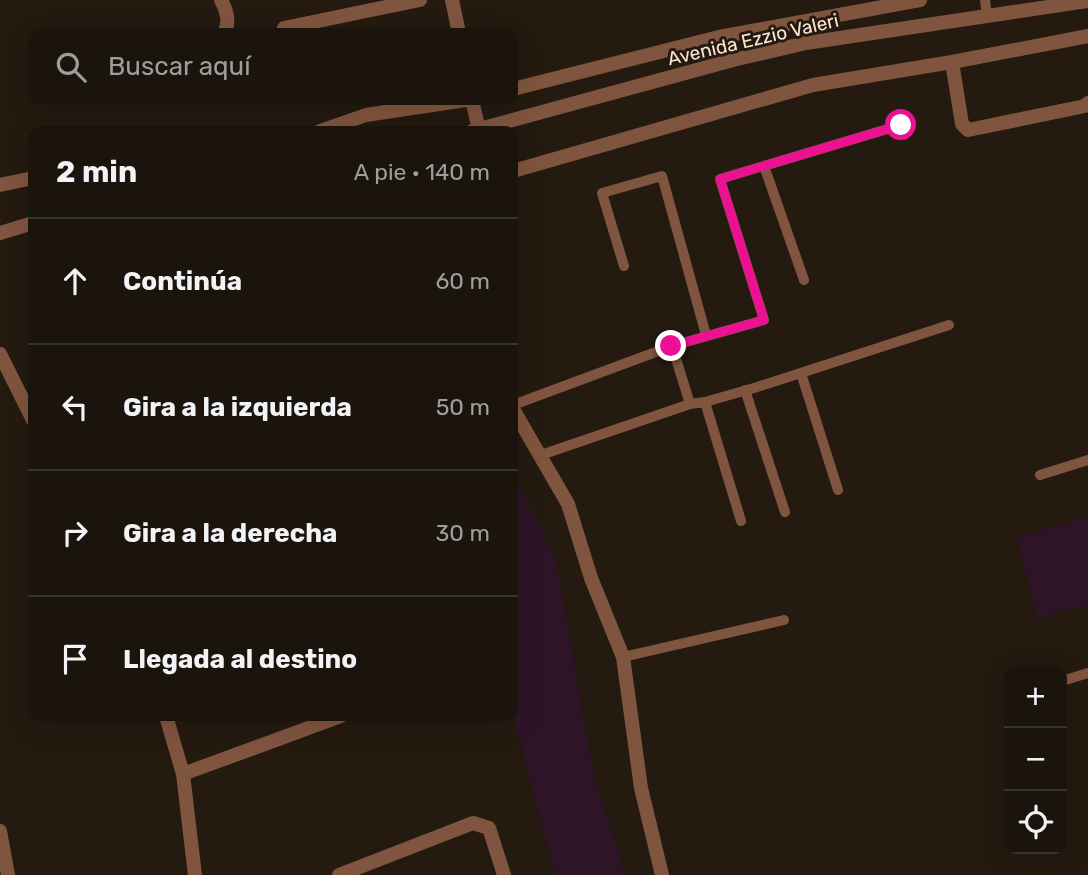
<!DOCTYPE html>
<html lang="es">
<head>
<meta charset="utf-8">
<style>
  body { margin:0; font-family:Rubik,sans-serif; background:#241d15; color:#f1f3f6 }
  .controls { position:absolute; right:21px; bottom:21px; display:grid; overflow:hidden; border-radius:14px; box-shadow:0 7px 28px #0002 }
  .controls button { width:63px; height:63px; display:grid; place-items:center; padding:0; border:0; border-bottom:2px solid #39332d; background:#1b140c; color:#f1f3f6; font:35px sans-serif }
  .stop { position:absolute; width:21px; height:21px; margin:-16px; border:5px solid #ee1093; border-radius:50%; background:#fff }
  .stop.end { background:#ee1093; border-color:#fff; box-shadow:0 2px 7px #0008 }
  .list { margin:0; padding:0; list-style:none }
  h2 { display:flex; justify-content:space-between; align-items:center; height:91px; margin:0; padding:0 28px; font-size:30px }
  h2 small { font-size:23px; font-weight:400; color:#a09e9d }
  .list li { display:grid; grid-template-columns:46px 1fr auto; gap:21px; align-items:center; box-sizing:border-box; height:126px; padding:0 28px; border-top:2px solid #39332d }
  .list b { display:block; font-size:26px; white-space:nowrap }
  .list em { font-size:23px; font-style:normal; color:#a09e9d }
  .icon { flex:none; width:38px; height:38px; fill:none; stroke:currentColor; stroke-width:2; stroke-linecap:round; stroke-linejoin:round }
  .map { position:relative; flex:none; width:1088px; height:875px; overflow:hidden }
  .search { position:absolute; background:#1b140c; box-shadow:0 7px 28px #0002; left:28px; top:28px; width:490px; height:77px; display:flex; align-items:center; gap:18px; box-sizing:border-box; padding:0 24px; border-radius:14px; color:#a09e9d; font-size:26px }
  .panel { position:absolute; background:#1b140c; box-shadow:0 7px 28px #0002; left:28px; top:126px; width:490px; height:595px; border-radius:14px }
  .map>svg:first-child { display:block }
</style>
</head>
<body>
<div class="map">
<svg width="1088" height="875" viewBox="0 0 1088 875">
  <rect width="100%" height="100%" fill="#241a10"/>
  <path fill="#2e1427" d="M513,474L556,559L593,773L625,875H555L513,715Z
    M1088,517V604L1038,618L1016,537Z"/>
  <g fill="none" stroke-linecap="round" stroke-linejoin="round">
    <path stroke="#80553f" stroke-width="10" d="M985,0L987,17
      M764,166L804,280
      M624,266L602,193L662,176L706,335
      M672,346L690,404
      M801,373L838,490
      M745,390L785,512
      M705,402L741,521
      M513,405L672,346L764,320L720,179L901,125
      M541,455L690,404L705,402L754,388L949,325
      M1040,475L1088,460
      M623,657L784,620
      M1062,681L1088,673"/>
    <path stroke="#80553f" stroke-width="14" d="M221,0C227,10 230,23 224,33
      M452,0L459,33
      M284,28L420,0
      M952,62L962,124L968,130L1085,106L1088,103
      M513,89L719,37L920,0
      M472,100L479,130
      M320,131L366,115L466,100
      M472,131L737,59L806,43L1088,1
      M513,171L813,85L952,62L1088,36
      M0,185L33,178
      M0,233L33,223
      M0,354L33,420
      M513,409L568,504L591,578L623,657L641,788L662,875
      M166,716L183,774L195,875
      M183,774L341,716
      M0,831L8,875
      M339,875L473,823L489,828L504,875"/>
  </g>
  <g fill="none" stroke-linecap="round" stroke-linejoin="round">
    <path stroke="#ee1093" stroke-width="9" d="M671,346L764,320L720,179L901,125"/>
  </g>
  <g text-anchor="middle" stroke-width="6" stroke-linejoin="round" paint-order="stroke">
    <g font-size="19" fill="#fce6d6" stroke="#241a10">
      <text transform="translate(753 39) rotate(-13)" y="7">Avenida Ezzio Valeri</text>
    </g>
  </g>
</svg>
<div class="controls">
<button>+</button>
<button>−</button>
<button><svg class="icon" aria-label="locate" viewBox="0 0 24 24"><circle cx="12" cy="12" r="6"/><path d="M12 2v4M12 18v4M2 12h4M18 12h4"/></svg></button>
</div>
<div class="stop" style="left:901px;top:125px"></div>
<div class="stop end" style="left:671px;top:346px"></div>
<div class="search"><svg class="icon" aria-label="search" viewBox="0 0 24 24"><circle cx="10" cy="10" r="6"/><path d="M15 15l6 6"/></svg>Buscar aquí</div>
<section class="panel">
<h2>2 min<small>A pie · 140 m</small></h2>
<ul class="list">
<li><svg class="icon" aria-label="ahead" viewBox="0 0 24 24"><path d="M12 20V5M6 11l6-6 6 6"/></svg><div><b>Continúa</b></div><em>60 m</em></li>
<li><svg class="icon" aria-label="left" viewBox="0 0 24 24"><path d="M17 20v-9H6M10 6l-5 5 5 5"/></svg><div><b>Gira a la izquierda</b></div><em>50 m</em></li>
<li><svg class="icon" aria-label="right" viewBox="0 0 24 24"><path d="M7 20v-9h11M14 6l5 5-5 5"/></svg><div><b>Gira a la derecha</b></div><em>30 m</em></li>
<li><svg class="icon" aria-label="arrive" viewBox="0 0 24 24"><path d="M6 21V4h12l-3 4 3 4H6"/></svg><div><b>Llegada al destino</b></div></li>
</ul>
</section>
</div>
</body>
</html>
